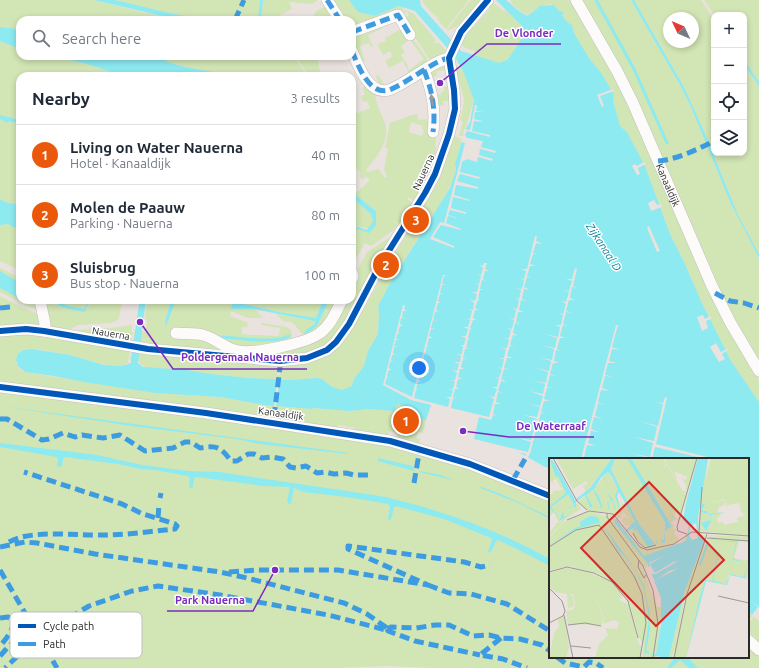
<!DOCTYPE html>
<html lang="en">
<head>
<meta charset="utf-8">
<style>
  body { margin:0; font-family:Ubuntu,sans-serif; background:#f2f2f3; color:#1f2937 }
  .controls { position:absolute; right:12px; top:12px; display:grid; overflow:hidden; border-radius:8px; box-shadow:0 2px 6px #0003 }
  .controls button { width:36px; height:36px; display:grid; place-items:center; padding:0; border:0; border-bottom:1px solid #e0e1e3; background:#fff; color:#1f2937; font:20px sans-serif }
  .compass { position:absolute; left:663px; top:12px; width:36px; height:36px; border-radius:50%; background:#fff; box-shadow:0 2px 6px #0003; rotate:314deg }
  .you { position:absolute; left:419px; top:368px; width:14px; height:14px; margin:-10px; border:3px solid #fff; border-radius:50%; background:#1a73e8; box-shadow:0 0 0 6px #1a73e833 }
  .badge { display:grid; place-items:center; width:26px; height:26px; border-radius:50%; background:#ea580c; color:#fff; font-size:13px; font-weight:700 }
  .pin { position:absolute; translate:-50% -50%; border:2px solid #fff; box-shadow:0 1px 4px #0006 }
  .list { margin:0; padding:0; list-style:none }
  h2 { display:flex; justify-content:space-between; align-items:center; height:52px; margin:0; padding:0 16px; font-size:17px }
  h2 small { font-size:13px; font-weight:400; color:#747a83 }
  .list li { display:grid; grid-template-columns:26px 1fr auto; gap:12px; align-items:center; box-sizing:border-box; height:60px; padding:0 16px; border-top:1px solid #e0e1e3 }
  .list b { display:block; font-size:15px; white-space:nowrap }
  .list p { margin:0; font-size:13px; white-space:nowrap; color:#747a83 }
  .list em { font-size:13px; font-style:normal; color:#747a83 }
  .icon { flex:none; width:22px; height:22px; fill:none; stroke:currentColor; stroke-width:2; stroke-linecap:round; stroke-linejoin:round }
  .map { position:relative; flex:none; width:759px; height:668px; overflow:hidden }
  .search { position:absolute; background:#fff; box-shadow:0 2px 6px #0003; left:16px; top:16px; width:340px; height:44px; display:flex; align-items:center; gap:10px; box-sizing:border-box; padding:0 14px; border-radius:12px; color:#747a83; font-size:15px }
  .panel { position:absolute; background:#fff; box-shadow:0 2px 6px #0003; left:16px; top:72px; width:340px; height:232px; border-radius:12px }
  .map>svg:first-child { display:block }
</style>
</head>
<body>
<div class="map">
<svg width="759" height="668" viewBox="0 0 759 668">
  <rect width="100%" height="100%" fill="#e9e2de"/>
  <path fill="#d2e5b4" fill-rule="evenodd" d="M0,0H94L142,12L184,20H20V32L12,28L0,27Z
    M115,0H260L258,20H216L174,14Z
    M263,0H318L312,4L289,2L292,9L276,17L277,20H261Z
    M330,0H349L358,12L375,16L399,6L404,8L402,11L404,12L405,10L413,13L436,40L434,42L436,44L438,42L446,51L431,61L430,60L403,19L409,15L407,11L400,15L367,24L365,20L352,26V20H342Z
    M422,0H469L446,29L437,19L439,18C434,15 425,7 422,0Z
    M471,0H482L458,26L447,31V30L468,3Z
    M510,0H573L593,33L589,35L593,42L597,40L613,76L623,93L682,230L752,369L755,375H759L758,378L759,381V402L731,361L701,301L685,264L670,234L645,166L627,132L620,126L613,100L614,95L602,74L589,58L574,33L572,25L567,22L562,15L563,11H559L555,6L551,4L538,7L536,10L531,12L528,15L519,10L511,3L512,2Z
    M579,0H631L680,85L691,107L731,204L759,258V367L751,354Z
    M634,0H701L714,20V153H744V64L759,86V254L738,215L703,129L684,87ZM669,18H693V42H669Z
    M704,0H759V82L744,60V15H714Z
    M492,2L504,11L505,10C510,15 520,21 522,28C525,37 509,64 498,63C490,63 482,58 475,55L476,52L464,47L461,44L463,38L490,9L489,7Z
    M327,6L337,20H332L330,17L324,20H312L316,11Z
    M397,20L384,26L385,25L398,20L408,41L401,46L405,52L401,55L408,66L407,67L409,70L424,59L410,40L412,38L427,58V63L389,86L381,87L376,77L378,74L385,86L409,73L403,61L389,68L385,61L393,56L390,51L383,55L377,44L386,41L385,38L401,29Z
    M379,25L381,29L368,35L373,47H371L369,43L360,46L365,61L361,62L353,44H352V34Z
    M0,41L20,49V56L57,57L83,63L125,76H20V120L0,115Z
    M147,56H294L307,76H235L232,74H227C212,72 171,66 161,58H156Z
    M296,56H317L321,76H308Z
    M454,62L457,68L460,67L464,73L474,100L463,136H459L463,122L460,120L463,108L464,99Z
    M443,65L446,70L436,71L437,76L433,77L434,80H431L429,73Z
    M369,85C376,92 375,98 378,107C381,114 385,121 386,128C388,144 375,159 366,170L368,172L378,169L385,178L387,177L384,169L388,148H385L390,123L412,115L418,114V120L430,119L435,133L436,152L417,182L419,183L432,160L436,157L425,181L414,201L408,197L407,199L414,203L400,225L391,219L399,226L398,227L371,246L365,243L352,266L353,262L352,227L369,232L376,225V211L352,192V186L357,192L370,180L366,176L363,180L359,176L361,174L357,169L354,172L352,170V107L355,114L370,108L367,101L363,102L361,96L365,95L362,88ZM411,122L423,126L422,129L424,130L422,136L409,132Z
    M449,86L451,101H443L444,105L436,106L437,95L441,94V92L444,91V87Z
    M0,119L20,124V205L5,202L0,199Z
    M454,136L462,139L455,164L456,170L452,183L435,213L426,225L389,285L378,306L379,313L378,334L368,351L364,366L354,379L352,386L350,388L342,390L337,389L332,387L322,379L317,378L291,380L248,378L211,374L187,370L147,368L139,363V361L130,360L131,355L139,356L140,352L276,366L278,367L277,375H280L281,367L310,362L361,311H363L390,262L437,184L454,138Z
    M352,198L371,214L373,223L368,229L352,225Z
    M4,224H7L20,230V270L0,261V225Z
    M392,236L364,287L352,300V285L357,271L367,252Z
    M0,268L20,278V285L0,274Z
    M0,285L20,295V300H38L39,310L25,305L0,292Z
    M362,291C345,323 331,355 291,356C278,356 266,355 253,354L305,342Z
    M0,296L23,308L38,314L40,325L0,326Z
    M44,300H53C61,310 76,309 87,309L91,300H122L119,318L116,321L111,323L78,325L67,331L48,326Z
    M56,300H88L85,309L68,306Z
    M153,300H171L165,322L166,325L176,300H218L232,304V308L255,309L263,318H248L231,311L230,316L248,323L247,327H242V334L252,335L279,336L280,328L261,325L262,323L287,327L291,330L292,337L288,342L284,343L254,349H242L231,347L208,336L205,332L177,329L174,330L172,338L173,336C193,336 216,336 230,352L149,345L78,332L79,330L111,328L132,325L131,332H133L132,335H129L128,337L132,338L131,341H133L135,330L146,332L147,320L145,319L146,306Z
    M227,300H323L316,318L279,312Z
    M329,300H339L328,322L307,336L302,334L294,324L291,322L283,321L276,314L319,322L324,310L331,313V312L324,309Z
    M32,334L130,350L128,363C113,371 87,359 70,355C61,353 52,352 42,350C36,349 27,348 21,351L16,363L20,369L25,372L155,393L220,397L264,405L312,409L313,408L350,411L368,409L393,411L396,406L399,404L419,415L426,421L423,433L418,432L416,438L420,439L419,443L396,438L398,433L391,431L385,437L354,432L355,428L338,425L337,429L277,421L276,407H273L272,417L270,418L0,384V335Z
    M0,389L374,440L457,464L550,499V657H748V642L759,653V668H437L386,666L337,668H0Z
    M748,611L759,619V648L755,638L750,633L748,635V623L754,617L752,616L748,621Z"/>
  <path fill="#8ceaf0" d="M94,0H115L174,14L216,20L175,19Z
    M260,0H263L261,20H258Z
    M349,0H420L421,6L461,51L499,63L505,61L508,59L517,46L523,35L522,26L496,0H506L519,11L528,16C532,11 536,11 539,6L554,5L559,11L564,12L562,15L567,22L572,25L574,33L589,58L602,74L614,95L613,100L620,126L627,132L645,166L670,234L685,264L701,301L731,361L759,402V619L748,611V459H550V468L545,467L515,450L480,442L426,421L418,416L419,415L399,404L396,406L394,411L368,409L350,411L313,408L312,409L264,405L220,397L155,393L84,382L54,376L25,372L18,366L16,360L18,354L23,350L32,349L70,355L104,365L119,366L125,365L131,363V360L139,304L135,300H152L145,305V307L138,363L143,367L187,370L211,374L248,378L291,380L317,378L322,379L332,387L342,390L352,386L354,379L364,366L368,351L378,334L379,313L378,306L389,285L450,188L456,170L455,164L465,130L470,122L474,100L464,73L455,57L415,11L399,6L375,16L358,12Z
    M631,0H634L684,87L703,129L738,215L759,254V258L731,204L691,107L680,85Z
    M0,27L12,28L20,32V49L0,41Z
    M51,56H147L156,58H161C171,66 204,70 219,73L220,72L222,73L232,74L235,76H125L83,63Z
    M744,60L759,82V86L744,64Z
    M0,115L20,120V124L9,121L8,123L0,119Z
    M352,192L376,211V225L369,233L352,227V225L367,230L373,222L371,214L352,198Z
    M0,199L5,202L20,205V230L7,224L0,225Z
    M0,271L20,283V299L0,288Z
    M53,300H56L68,306L85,309L88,300H90L85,312C74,310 60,309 53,300Z
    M171,300H176L166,326L165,322Z
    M218,300H227L279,312L316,318L323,300H329L319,322L254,309H231L232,304Z
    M0,406L348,453V454L260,444L237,439L132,426Z
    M0,443L97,455L142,465L188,471L219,472L380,496C439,509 498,530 550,559V566L515,548L498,540L496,542L491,552L489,553L488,551L492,540L491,538L444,519L396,506L394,508L391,519L388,520V519L390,507L388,504L347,497L303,492L294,488L291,503L289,504L287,502L290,487L264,486L197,477L194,478L193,487L190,488L189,486L190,478L188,476L155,470L141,469L118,464L65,457L63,459L62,466L59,467L57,466L58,459L57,457L0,447Z
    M378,458L412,466L415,470L414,471L378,461Z
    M419,471L441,475L453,480L419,472Z
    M478,487C493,488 534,510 550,517V519L521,504Z
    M675,657H687L698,668H689L680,660L671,668H667Z"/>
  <path fill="#e9e2de" d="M613,89L614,91L600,96L604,106L602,107L597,95Z
    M475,105H477L476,111L484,112H475L474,119L482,121V122L474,121L472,131L490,135V137L467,131L465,135L467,138L483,141L481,147L496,151L495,153L480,149L479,155L493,159L492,161L478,157L477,162L467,159L462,162L460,172L480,177L479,179L460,174L457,181L478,187V189L456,185L454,195L470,200V201L453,197L451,208L466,212V214L450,210L448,215L458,218L448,216L446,223L461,229V230L441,225L433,237L454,246V248L430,239L440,222L444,223L465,143L461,142V136H463L464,129L470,130Z
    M644,162L646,164L638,168L640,174L637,175L632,166L635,164L637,166Z
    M654,200L657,205L661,204L662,207L651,211L648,203Z
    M649,226L660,251L657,252L647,228Z
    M535,236H537L536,241L541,243V244L536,243L533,253L538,254H533L530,264L536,266H530L527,276L532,278L527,277L524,287L530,290L524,289L522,299L527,301L521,300L519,310L524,312H518L516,322L521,324L515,323L513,333L518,336L513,335L510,345L515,347L510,346L507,356L513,358H507L504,368L510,370L504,369L501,379L507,382L501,381L498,391L504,393L498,392L496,402L501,404H495L493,414L498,416L493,415L491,420L479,417L474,439L528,452L531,442L518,438L531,440L534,430L521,425L534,429L537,419L524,415L537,417L540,407L526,403L540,406L543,396L529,391L543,394L545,384L532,380L546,383L548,372L535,368L549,371L551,361L538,357L552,360L554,349L541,345L555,348L557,338L544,334L558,337L560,327L555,325H561L563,315L558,313L563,314L566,304L561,301L566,302L569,292L563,290L569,291L572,281L566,279H572L575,268L577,269L573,286L578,288L572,287L570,298L575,300H569L566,311L572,313L566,312L563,324L569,326L563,325L560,336L566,338H560L557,349L562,351L556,350L554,361L559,363H553L550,374L556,376L550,375L547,387L553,388H547L544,399L550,401H544L541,412L546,414L541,413L538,424L543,426H537L534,437L540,439L534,438L530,454L526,460L522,457H525L526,454L469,441L437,431L425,423L431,405L411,400L383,385L403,305H405L404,309L407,311H403L402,317L405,319L401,318L400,324L403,326H400L398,332L401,333H398L396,339L400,340H396L394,346L398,347H394L393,354L396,355H392L391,361L394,362H390L389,368L392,370H389L387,376L390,378L387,377L385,384L412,397L443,275H444L448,276H444L442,284L446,285H442L440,293L444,294H440L438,301L441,303H438L436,310L439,311L435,312L433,319L437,321L433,320L431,328L435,329H431L429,336L433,338H429L427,345L430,347L427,346L425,354L428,356L424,355L423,363L426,365L422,364L420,372L424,373H420L418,380L422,382H418L416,389L419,390H416L414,398L448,407L450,399L446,397H451L453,390L448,389H453L455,381L450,380H455L457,373L452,370L457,371L459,364L454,362H460L461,355L456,354H462L463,346L459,345H464L466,338L461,336H466L468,329L463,327H468L470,320L466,318L470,319L472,311L468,309L473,310L474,303L470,300L475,301L477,294L472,292H477L479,285L475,283L479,284L481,276L477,274L481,275L483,268L479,265L483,266L484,263H487L485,269L489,271H485L483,279L486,281L482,280L480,289L484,290H480L478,299L481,300H478L475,308L479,310H475L473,318L476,320H473L470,328L474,330L470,329L468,338L471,340L468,339L466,348L469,349H465L463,358L467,359H463L461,367L464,369H460L458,377L462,379H458L456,387L459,389H455L453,397L457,399L453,398L451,408L489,417L494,399L489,396L494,397L497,389L492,387H497L499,379L494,377L499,378L502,369L497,367L502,368L504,359L499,358H504L506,349L501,348H507L509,339L504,338H509L511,330L506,328L512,329L514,320L509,318L514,319L516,310L512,308L517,309L519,300L514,298L519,299L521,290L516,288L522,289L524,280L519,278L524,279L526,271L521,269H527Z
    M703,315L705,319L710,316L711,319L706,321L708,328L702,331L697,317Z
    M616,325H618L612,347L620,350L612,349L609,361L617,363H608L605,375L613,377L605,376L602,388L610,391L601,390L598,402L606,405L598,403L595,416L603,419L594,417L591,429L599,432L591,431L588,443L596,446L587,445L584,457L590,459H581Z
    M716,343L721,352L727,349L728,350L722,354L725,359L719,362L710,347Z
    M277,377H280L276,408H274Z
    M665,397L667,398L656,444L707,457L706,459L655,447L652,459L630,453L650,457L653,443L634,437L654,441L657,427L639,421L658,426L663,404L655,402L663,403Z
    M748,598L759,607V621L752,615L758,607Z"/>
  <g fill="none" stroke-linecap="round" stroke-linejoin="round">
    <path stroke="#8ceaf0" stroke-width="3" d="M596,0L634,69L667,143
      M306,332L316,325L318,319
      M223,337C240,338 274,344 289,336"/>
    <g stroke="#c2c0c0" stroke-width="12">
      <g id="minor">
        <path d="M327,0L340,20"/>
        <path id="s1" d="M576,0L617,71L633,103L712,286L730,322L759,371"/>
        <path d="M352,32L398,15L410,35"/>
        <path d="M352,51C358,65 369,96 389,90C400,86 414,76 424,70C432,65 439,60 449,58"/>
        <path d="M424,70C432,90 436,110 433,132"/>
        <path d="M352,272L353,276L352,279"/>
        <path d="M40,300L45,324L44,331"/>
        <path d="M0,331L26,329L44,331L148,349L280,361L307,358L327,350L336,342L349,324L380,265L425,193L435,174L449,134L455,109L454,90L449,58L461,32L488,0"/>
        <path d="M176,333C184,334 195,333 203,335C214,338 223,346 234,350C250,356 307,343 320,333C331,325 336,312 342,300"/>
        <path d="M0,387L206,413L390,441L470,464L550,496"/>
        <path d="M748,640L759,650"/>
      </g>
    </g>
    <use href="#minor" stroke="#fcfbfa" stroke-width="11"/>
    <path stroke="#3d9ce1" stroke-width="5" stroke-dasharray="10 5" stroke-linecap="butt" d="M327,0L340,20
      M235,20L244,0
      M352,32L398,15L410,35
      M352,51C358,65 369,96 389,90C400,86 414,76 424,70C432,65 439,60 449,58
      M424,70C432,90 436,110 433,132
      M658,161C678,159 696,150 714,141
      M715,293L730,301L744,303L759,308
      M0,308L11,307
      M274,417L280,367
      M0,419H7L42,440L49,439L63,433L75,437L82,435L103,438L120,435L145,451L173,448L185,442H191L200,448C217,445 221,447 231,461H237L248,454H254L262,458L272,457L283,459L290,467L296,468L306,466L317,473L325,472L334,474L346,473L354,475H370
      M513,480L525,459
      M414,483L420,448
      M160,498L161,493
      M158,518L159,505
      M9,542C31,529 78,536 104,535C128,535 152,531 175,529L177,526L175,524L143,514L122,504L24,472
      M0,547L25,542L37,543L95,554L220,572L247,578L344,603L367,614L387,628L386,630L328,615L220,595L158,586L132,591L89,606L39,636L5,668
      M0,570L57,668
      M229,572L256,570H338L428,585L348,549V546L464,562L481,567L490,565
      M428,585L449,593L471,594L507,604L550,631
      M0,618L8,617L13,620C14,630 6,639 0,646
      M387,629L391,627L416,628L435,625H449L473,636L489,635L501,638L520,639L542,645L550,651
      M387,629L388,631L415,641L480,655
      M501,638L480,655L503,659L527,668
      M0,656C14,640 16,638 37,634
      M557,657L565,663L584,667L589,662L596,663L603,668"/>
    <g stroke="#fff" stroke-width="8">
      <path id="cycleway" d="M0,331L26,329L44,331L148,349L280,361L307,358L327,350L336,342L349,324L380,265L425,193L435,174L449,134L455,109L454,90L449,58L461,32L488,0
        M0,387L206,413L390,441L470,464L550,496"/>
    </g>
    <use href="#cycleway" stroke="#0057b8" stroke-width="6"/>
  </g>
  <defs><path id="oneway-solid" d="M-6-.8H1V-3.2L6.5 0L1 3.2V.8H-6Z"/></defs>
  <use fill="#9e9d9c" href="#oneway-solid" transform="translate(432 100) rotate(-99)"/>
  <g text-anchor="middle" stroke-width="3" stroke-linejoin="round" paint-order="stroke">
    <g font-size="10" fill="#2a2a2a" stroke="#fff">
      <text transform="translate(423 172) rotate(-65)" y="4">Nauerna</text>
      <text dy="4" stroke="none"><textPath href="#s1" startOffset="207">Kanaaldijk</textPath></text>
      <text transform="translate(111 333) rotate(10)" y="4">Nauerna</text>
      <text transform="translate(281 413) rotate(8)" y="4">Kanaaldijk</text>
    </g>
    <g font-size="11" font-style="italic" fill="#048196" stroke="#fff">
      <text transform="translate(604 247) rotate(57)" y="4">Zijkanaal D</text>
    </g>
  </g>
  <g transform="translate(549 458)">
    <rect width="200" height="200" fill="#e9e2de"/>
    <path d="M7,0H29L34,6L30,0H63L37,34L34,28L39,26L37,23L24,31ZM66,0H78L96,28L116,64L115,75V84L116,73L121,65L81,0L102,2L101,0H117L115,2L117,6L111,11L118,7L133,32L139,35H135L138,38L134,51L129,48L134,52L132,57L129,54L125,56L127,61L132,58L131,62L129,64L127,61L122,65L125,67L124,72L128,70L125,76L130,80L128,84L98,92L81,75L74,65L81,72L87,68L86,72L90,70L101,85L99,89L106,86L90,66L62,13ZM119,0H139L142,3L141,0H148L139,33L136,30L138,29L133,20L137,22L138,19L125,13L129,24L116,3ZM159,0L156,25L162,0H200V36L197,37H200V78L150,73L152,32ZM176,41V52L177,41L178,50L179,47L190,45L193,55L197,57L188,60L189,64L175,67L174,64L169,65L168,61L160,71L161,74L160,70L172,56L176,54L162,57V63L157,73L152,65L162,62L161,58L152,54L153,46H156L153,53H158L159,56L169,55V50L175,47L176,42L159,46ZM0,3L9,18L15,29L12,30L7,21L4,22V26L0,21ZM59,14L69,31L67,36L74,54L70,35V34L73,46L77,45L86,62L83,67L79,68L73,64L74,58L80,60L74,54L71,61L63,55L37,52L29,44L44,31L49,38L45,30ZM15,29L17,35L0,49V36H6L2,34L10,32V34ZM19,36L26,50L28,44L32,51L17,60L32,52L16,61V62L0,79V75L9,64L16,62L9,63L5,54L1,58L0,50ZM40,53L57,58L62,56L96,93L132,85L139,77L137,83L127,88L95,98L68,62L65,64L98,105V110L93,108L108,149H113L107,200L93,199L95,185L90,180L81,146L64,124L48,115L19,108L0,113V80L15,64ZM150,75L157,78L155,89L136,139L127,187L140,129L158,82L162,81L159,77L200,79L199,84L190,83L185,100L198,103L200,98V120L180,116L177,126L156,122L137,200H125L126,189L123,200H120L135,135L154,85ZM17,110L39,114L61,123L75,137L70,142L80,147L89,184L93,190L91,200H46L50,186L59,177L56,170L68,171L70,164L64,162L55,166L54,157L44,135L54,159L53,167L19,166L17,153L23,152L26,149L25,137L23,136H20L24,138L25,148L19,151L18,136L6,134L0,129V115ZM15,158L20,189L17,200H0L5,175L10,169L9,162Z" fill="#d2e5b4" fill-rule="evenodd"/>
    <path d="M0,0L5,4L26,42L41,30L63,0H66L62,12L90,66L106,86L99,89L88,72L83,73L88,68L77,74L95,98L137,83L140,68L134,62L137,45L149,0H159L149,59L150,78L155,83L135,135L120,200L100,197L107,196L112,166V140L98,105L65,64L67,61L76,73L86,63L70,34L68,38L72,56L66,38L69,31L63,19L59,14L54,18L57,25L58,34L64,42L67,52L63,51H66L63,42L59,45L61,51L57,50H60L58,45L62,42L58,34L57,24L53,18L45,31L51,41L53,49L55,50L46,49H52L44,31L37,37L44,49H41L36,37L27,44V50L25,48L14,53L15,59L22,56L10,63L11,61L0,49L17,35L9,18L7,19ZM19,36L25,47L14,53L11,61L2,49ZM147,65L149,80L143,82L140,77L141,68ZM78,0L83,2L121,65L123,60L122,54L129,48L122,54L124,59L121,66L123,68L116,73V84L114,85H113L111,81L108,83L109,86H108L107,83L111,81L115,83L116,64ZM153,46H156L153,53H158L159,56L176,54L162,57V63L157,73L152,65L162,62L161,57L152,54ZM41,58L48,59L86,111L95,128L100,152L101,172L97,192L100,194V196L97,194L95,196L100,160L95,131L85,110L79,103L77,104L79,102L69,92L52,64L27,71L0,88L26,70L32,68L31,64ZM173,83H191H188L184,101L198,104L200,98L199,104L184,102L181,116L195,119L198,106L196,119L200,121L181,117L178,127L157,123L137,200L151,139L156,122L163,123L172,84L164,123L177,126L181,116L187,84Z" fill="#8ceaf0" fill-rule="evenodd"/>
    <path d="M109,96L99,101L100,105L116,97L101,106L103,110L121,100L103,110L106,115L124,104L129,103L107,116H102L106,123L120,113L130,110L105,123L98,111L101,108L99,101Z" fill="#e9e2de"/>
    <path fill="none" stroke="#8ceaf0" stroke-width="2" d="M151,107L159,84"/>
    <path fill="none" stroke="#9d9896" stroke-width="1" d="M4,0L28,43L38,52M58,55V59L94,108L104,132L109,166L104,200M18,62L40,53L64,56L91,89L98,92L125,86L143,74L200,78M150,74L153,29M84,75L89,84L96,90L107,87M138,76L129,73L128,69L148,0M158,80L200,83M0,89L27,72L50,67L85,118L93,136L97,165L91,200M90,102L89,109L95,120L97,117M0,114L18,109L45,115L63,124L79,143L89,180M0,130L13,143L16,153L14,158L0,165M169,138L200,145M15,157L24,200M19,167L36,165L52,168M22,188L42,190M125,200L138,136L158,76"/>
    <path fill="#d62828" fill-opacity="0.15" stroke="#d62828" stroke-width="2" d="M100,24L175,102L107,168L32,90Z"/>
    <rect width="200" height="200" fill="none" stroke="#2a2a2a" stroke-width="2"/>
  </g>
  <rect x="10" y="612" width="132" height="46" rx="6" fill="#fff" stroke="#bfbfbf" stroke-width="1"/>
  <rect x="18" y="624" width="18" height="4" fill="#0057b8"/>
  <rect x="18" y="642" width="18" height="4" fill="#3d9ce1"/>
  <g font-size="11" fill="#2a2a2a">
    <text x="43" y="630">Cycle path</text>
    <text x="43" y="648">Path</text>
  </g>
  <path fill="none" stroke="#7b2cbf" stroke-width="1.5" d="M440 83L487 44H561M140 322L173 369H307M463 431L509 437H594M275 570L253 611H167"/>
  <g fill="#7b2cbf" stroke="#fff" stroke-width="1.5">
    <circle cx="440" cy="83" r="4"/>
    <circle cx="140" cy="322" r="4"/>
    <circle cx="463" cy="431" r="4"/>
    <circle cx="275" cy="570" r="4"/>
  </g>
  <g font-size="11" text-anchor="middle" font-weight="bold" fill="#7b2cbf" stroke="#fff" stroke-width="3" stroke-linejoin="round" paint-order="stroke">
    <text x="524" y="37">De Vlonder</text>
    <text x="240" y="361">Poldergemaal Nauerna</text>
    <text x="551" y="430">De Waterraaf</text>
    <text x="210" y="604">Park Nauerna</text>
  </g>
</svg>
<div class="controls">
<button>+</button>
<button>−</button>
<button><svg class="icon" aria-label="locate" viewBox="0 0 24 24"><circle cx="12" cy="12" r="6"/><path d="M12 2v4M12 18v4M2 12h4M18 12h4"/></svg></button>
<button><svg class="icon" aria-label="layers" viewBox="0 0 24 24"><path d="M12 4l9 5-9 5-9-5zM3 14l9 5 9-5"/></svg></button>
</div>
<svg class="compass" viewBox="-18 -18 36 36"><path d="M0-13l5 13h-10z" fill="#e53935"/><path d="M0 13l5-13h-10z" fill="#747a83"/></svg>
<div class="you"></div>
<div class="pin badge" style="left:406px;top:421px">1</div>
<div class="pin badge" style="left:386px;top:265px">2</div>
<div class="pin badge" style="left:416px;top:220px">3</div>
<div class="search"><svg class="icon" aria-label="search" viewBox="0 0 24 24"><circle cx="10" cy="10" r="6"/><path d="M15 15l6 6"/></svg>Search here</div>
<section class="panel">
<h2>Nearby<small>3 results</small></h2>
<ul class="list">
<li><span class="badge">1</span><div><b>Living on Water Nauerna</b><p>Hotel · Kanaaldijk</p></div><em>40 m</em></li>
<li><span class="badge">2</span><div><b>Molen de Paauw</b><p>Parking · Nauerna</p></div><em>80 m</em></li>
<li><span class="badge">3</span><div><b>Sluisbrug</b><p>Bus stop · Nauerna</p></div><em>100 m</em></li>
</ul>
</section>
</div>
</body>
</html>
